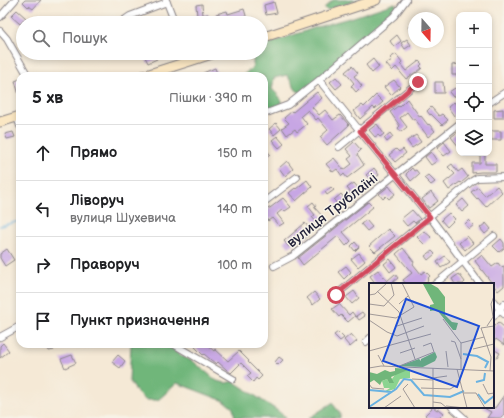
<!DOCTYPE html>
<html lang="uk">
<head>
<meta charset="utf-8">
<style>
  body { margin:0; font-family:"Balsamiq Sans",sans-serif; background:#f2f2f2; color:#202124 }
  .controls { position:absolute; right:12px; top:12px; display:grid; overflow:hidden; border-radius:8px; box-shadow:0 2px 6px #0003 }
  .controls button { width:36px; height:36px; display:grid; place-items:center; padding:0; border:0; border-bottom:1px solid #e0e0e0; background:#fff; color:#202124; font:20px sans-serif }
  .compass { position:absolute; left:408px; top:12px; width:36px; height:36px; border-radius:50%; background:#fff; box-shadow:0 2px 6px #0003; rotate:160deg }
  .stop { position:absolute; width:12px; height:12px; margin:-9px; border:3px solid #d1495b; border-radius:50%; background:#fff }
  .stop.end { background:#d1495b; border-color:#fff; box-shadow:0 1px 4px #0008 }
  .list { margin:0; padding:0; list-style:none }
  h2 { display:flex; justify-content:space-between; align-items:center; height:52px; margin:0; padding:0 16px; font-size:17px }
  h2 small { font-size:13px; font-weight:400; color:#757577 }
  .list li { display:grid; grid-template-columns:26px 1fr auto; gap:12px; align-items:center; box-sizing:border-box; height:56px; padding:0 16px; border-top:1px solid #e0e0e0 }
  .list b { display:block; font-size:15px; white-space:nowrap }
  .list p { margin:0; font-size:13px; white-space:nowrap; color:#757577 }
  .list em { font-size:13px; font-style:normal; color:#757577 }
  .icon { flex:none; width:22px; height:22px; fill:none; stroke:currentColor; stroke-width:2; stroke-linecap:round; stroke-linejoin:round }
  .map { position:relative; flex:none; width:504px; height:418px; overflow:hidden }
  .search { position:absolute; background:#fff; box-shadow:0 2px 6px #0003; left:16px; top:16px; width:252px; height:44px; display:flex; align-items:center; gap:10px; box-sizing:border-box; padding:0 14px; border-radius:22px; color:#757577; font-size:15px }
  .panel { position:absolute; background:#fff; box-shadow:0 2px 6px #0003; left:16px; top:72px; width:252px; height:276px; border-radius:12px }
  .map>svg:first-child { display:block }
</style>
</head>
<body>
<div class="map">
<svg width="504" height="418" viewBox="0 0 504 418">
  <rect width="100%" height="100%" fill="#f7f3e8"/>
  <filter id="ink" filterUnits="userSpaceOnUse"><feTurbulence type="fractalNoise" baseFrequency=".025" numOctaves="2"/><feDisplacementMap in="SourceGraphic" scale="8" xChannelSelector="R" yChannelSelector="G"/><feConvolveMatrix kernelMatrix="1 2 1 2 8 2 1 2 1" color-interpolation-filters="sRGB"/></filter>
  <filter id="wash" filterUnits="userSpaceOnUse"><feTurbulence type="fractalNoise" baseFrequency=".012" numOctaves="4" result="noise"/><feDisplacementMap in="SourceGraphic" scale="16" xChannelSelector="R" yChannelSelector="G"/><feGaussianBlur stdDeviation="0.9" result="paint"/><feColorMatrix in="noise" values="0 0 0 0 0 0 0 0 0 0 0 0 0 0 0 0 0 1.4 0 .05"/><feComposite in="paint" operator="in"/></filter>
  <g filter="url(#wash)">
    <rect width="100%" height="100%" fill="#f5e9d6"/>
    <path fill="#70b67a" stroke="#496c5a" d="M333,0H359L327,10L324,8Z
      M395,3L398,9L301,93L296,90L287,75L274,78L272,89C279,96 283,98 280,108L264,110V76H242L253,67V53H261V46L317,27L353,17Z
      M131,344H168L182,356L194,362L217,381L226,383L233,381L278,411L286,418H235L233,408L224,401L177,383L158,400H145L136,391L129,380Z
      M332,403L340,413V418H309Z"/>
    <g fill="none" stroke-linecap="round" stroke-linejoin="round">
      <path stroke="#6ab2e1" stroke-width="1.5" d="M0,226L20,221"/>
    </g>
    <g id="blocks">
      <path fill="#c7a6e4" d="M25,0H41L33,9L29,6L28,7L23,2Z
        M274,2L277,13L266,15L264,5Z
        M202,4L203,15L208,14L211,23H179V21L197,16L196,5Z
        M244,9L247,19L237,22V21L228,23H219L216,14L227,11L228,14Z
        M17,10L26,18L20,24L11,16Z
        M412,24L414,27V34L408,27Z
        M397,35L401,41L394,47L390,41Z
        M407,39L411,45L405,49L401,43Z
        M143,53H154L157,59L148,63Z
        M396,54L402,62L400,64L406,71L419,61L422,64L420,66L422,68L416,73V72L406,79L396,67L392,71L386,64L392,60L390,58Z
        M373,59L379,67L372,73L366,65Z
        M459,64V75H452V65Z
        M352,66L358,73L354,76L362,86L356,92L351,86L354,83L345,72Z
        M215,68L218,76H204L203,73Z
        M336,77L342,84L336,89L330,82Z
        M20,79V95H19L15,81Z
        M394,80L400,87L391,95L384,87Z
        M435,82H443L444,93H435Z
        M455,88L459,92L453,97L449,92Z
        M317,92L322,98L312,107L319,115L325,110L333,120L340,115L349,125L327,145L320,137L328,130L318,118L316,120L308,110L301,116L307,124L297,132L295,129L287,135L282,128L289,123L284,118L292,111L293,112Z
        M376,95L383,102L375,109L373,107L360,119L354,111L362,105L364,107Z
        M407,99L420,117L421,116L428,125L429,124L435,131L428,137L415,119L413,120L407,112L400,118L407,127L401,132L398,128L400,126L390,112L398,106L399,107Z
        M454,102L459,108V112L454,116L448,107Z
        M431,107L439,116L442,114L448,120L442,125L431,114L430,115L427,111Z
        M503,109V118H494V110Z
        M276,123L281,129L274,135L269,129Z
        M377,124L384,134L380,137L378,135L375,137L369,130Z
        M459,131V147L451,137Z
        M491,131H501V140H491Z
        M13,132L15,137L7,139L5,134Z
        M390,133L393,137L387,142L384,138Z
        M416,135L421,142L412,148L407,141Z
        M277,136L284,144L279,148L272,140Z
        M354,142L361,150L357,154L364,165L347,178L344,174L342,176L337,169L333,172L326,164L334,158L344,170L352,164L348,159L352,156L346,149Z
        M444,142L451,151L444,156L437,148Z
        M264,147L270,154L266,157L264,155Z
        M396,149L399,152L403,149L406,153L395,162L389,155Z
        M431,152L437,161L431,165L425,157Z
        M480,153H485V164H496V172H481L472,173V163H480Z
        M287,161L293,169L285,176L279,168Z
        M452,164L458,172L462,169L468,177L461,183L460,182L449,190L444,183L455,174L448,167Z
        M374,168L379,175L372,181L366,175Z
        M412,168L414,171L416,170L419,174L411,181L406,174Z
        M428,175L435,182L431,185L424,178Z
        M307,180L312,187L296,201L289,193L295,188L296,189Z
        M354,183L360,190L353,195L347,188Z
        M389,186L395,194L389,199L386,196L383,199L379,194Z
        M497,186L502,192L486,207L478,198L477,199L471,192L478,187L485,196Z
        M331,187L334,190L327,195L325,192Z
        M431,192L438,201L429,208L422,199Z
        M341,194L346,200L339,206L334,200Z
        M283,198L291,207L285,211L283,209L277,214L284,223L279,226L272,218L268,221L264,216V212L269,208H270Z
        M463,199L469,206L462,212L456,205Z
        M313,202L316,206L314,207L324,218L317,223L312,217L315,215L308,206Z
        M368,202L373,207L343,232L351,241L346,246L338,236L303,265L298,258Z
        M412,210L420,219L415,223L413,221L407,226L401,219Z
        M449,213L455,219L447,227L441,220Z
        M366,220L372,227L367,231L361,224Z
        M469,220L474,225L469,229L465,224Z
        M305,223L311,230L306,234L308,236L303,240L301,238L289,247L284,241Z
        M486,223L491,229L485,234L480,228Z
        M388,229L395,236L375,252L369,246Z
        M424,231L431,237L424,244L417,237Z
        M467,236L473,243L465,250L459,243Z
        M501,239L504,243V248L499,252L493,246Z
        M355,242L359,247L355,251L351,246Z
        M403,248L414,262L413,264L421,274L425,271L430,276L427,279L428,280L424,284H406L403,280L412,273L396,254Z
        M7,249L14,260L5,266L0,258V254Z
        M432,251L435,254L428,260L425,256Z
        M359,253L365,261L358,267L351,259Z
        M482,255L492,267L498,263L501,267L504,266V286L498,291L475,261Z
        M445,256L450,262L441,268L437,262Z
        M390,259L396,267L390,272L384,264Z
        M346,266L351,272L344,279L338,272Z
        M378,270L387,281L395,274L398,278L393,282L395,284H376L370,276Z
        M459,274L465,282L463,284H455L452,279Z
        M354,291L359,298L352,304L346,297Z
        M314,292L320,299L313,305L307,298Z
        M339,304L349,315L352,312L355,316L348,322L341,315L339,317L332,309Z
        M362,312L365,316L359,320L356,316Z
        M498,322L504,327V345L496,339L493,343V327Z
        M338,332L344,338L340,341L334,335Z
        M351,334L357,341L350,347L344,340Z
        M3,343L9,351L0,358V346Z
        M46,344H51L54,350L49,351Z
        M198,344H206L214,351L215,349L228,361L239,351L249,361L248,362L262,376L258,380L256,378L253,382L247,376L251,373L241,363L231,373L227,370L218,362L216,364L204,354L203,355L195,347Z
        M493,349L500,353L497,358L493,356Z
        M72,355L76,363L65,368L61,359Z
        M118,355L125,361L120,368L112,362Z
        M279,357L283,360L278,365L275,362Z
        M504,395V414L501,418H487L491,412L482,407H493L495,408Z
        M433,407L437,410L439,409L444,413L439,418H428L425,415Z"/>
    </g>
  </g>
  <g filter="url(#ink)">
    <use href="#blocks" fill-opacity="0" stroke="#8c8688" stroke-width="1"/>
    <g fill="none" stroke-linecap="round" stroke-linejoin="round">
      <g stroke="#8c8688" stroke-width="8">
        <path id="minor" d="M166,0L175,23
          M0,17L15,0
          M120,23L130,16L167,2
          M0,31L7,39L28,76
          M187,53L190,61
          M319,80L360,131L430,217L480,284
          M489,103L504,93
          M264,114L288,105L319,80L394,16L406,0
          M17,117L20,126
          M339,147L418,82
          M264,202L297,177
          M274,266L293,256L459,124
          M435,284L494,236
          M336,295L472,181L477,178L504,177
          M493,301L504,314
          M493,317L504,304
          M0,337L20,326
          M366,342L370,338
          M173,344L233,379
          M452,407L464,418"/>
      </g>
      <g stroke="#8c8688" stroke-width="11">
        <path id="secondary" d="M261,38L376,0
          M143,76L215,53
          M0,122L20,116"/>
      </g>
      <use href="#minor" stroke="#fff" stroke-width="6"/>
      <use href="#secondary" stroke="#fbe7c3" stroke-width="9"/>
    </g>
  </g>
  <g fill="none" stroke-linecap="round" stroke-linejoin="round" filter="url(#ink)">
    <path stroke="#d1495b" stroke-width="5" d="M336,295L430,217L360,131L418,82"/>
  </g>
  <g text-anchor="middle" stroke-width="3" stroke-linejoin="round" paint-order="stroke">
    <g font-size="14" fill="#22223b" stroke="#f7f3e8">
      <text transform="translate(332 210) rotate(-38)" y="5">вулиця Трублаїні</text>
    </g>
  </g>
  <g transform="translate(369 283)">
    <rect width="125" height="125" fill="#f5e9d6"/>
    <path d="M41,86V95L31,96L26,106L15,109L21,105H15L13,98L18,96L20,100L28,89Z" fill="#8bd490"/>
    <path d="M54,1H62L69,5L76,14V32L83,39L89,40L87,47H84L68,27L61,28V22L65,21ZM66,69L68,74L66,78L54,84L30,83L50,76L52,78V76ZM26,85L41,86L22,94L25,100H20L18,96L13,98L11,102L5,97L0,100V89L8,91L16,87L21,89L26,88Z" fill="#70b67a"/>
    <path fill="none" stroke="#6ab2e1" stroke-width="2" d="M94,71L108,73L119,79L116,85M107,99L115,97L116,90M0,107L22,109M109,111L116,120L125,113M0,124L27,106L35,96L42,97L55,112L81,114L95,108"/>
    <path fill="none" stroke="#a19998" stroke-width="1" d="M8,8L30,29L46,76M0,12L6,11L18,0M0,21L15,23L25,12L22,0M30,21L39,13M0,31L27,35L45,24L33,0M74,36L92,60V86M0,37L18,49L28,53L55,43M28,43L53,35M118,43L124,34L122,21L125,13M82,58L86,59L92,76M92,60L115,54M104,66L125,61M0,68L62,51M77,68L79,84M31,70L46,65M9,72L15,83M28,84L65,69L62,60L54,63M0,85L12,83L125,88M64,85V125M88,86L98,125M121,88L122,74L112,45L125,43M64,95L78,93M43,96L64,97M0,101L3,105L15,106M39,101L34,106L46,125M114,101L119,111L125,110M52,105L81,106L90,101M94,110H107L116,125M64,119L72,120L78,125M77,123L96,125M15,125L32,113"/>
    <path fill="#1d4ed8" fill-opacity="0.15" stroke="#1d4ed8" stroke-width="2" d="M37,16L110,43L88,104L14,78Z"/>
    <rect width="125" height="125" fill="none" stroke="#22223b" stroke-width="2"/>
  </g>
</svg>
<div class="controls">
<button>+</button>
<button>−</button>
<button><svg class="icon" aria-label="locate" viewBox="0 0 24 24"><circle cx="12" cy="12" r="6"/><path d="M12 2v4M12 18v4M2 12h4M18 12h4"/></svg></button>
<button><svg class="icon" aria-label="layers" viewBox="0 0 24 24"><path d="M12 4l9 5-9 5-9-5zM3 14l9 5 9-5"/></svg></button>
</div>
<svg class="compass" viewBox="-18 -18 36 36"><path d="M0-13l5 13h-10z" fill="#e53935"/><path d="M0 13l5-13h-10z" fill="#757577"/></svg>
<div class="stop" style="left:336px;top:295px"></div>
<div class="stop end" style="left:418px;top:82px"></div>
<div class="search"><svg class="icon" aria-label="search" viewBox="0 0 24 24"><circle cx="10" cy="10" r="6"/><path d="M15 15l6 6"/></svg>Пошук</div>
<section class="panel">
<h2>5 хв<small>Пішки · 390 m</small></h2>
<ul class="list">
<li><svg class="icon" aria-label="ahead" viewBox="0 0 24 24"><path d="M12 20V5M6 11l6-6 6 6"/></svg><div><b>Прямо</b></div><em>150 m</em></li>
<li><svg class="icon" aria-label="left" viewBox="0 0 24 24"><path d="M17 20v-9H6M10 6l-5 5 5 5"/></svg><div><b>Ліворуч</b><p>вулиця Шухевича</p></div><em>140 m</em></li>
<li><svg class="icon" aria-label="right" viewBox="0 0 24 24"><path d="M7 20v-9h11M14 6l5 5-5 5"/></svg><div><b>Праворуч</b></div><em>100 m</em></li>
<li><svg class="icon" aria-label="arrive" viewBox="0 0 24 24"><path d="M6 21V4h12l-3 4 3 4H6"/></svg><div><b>Пункт призначення</b></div></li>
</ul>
</section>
</div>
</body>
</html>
